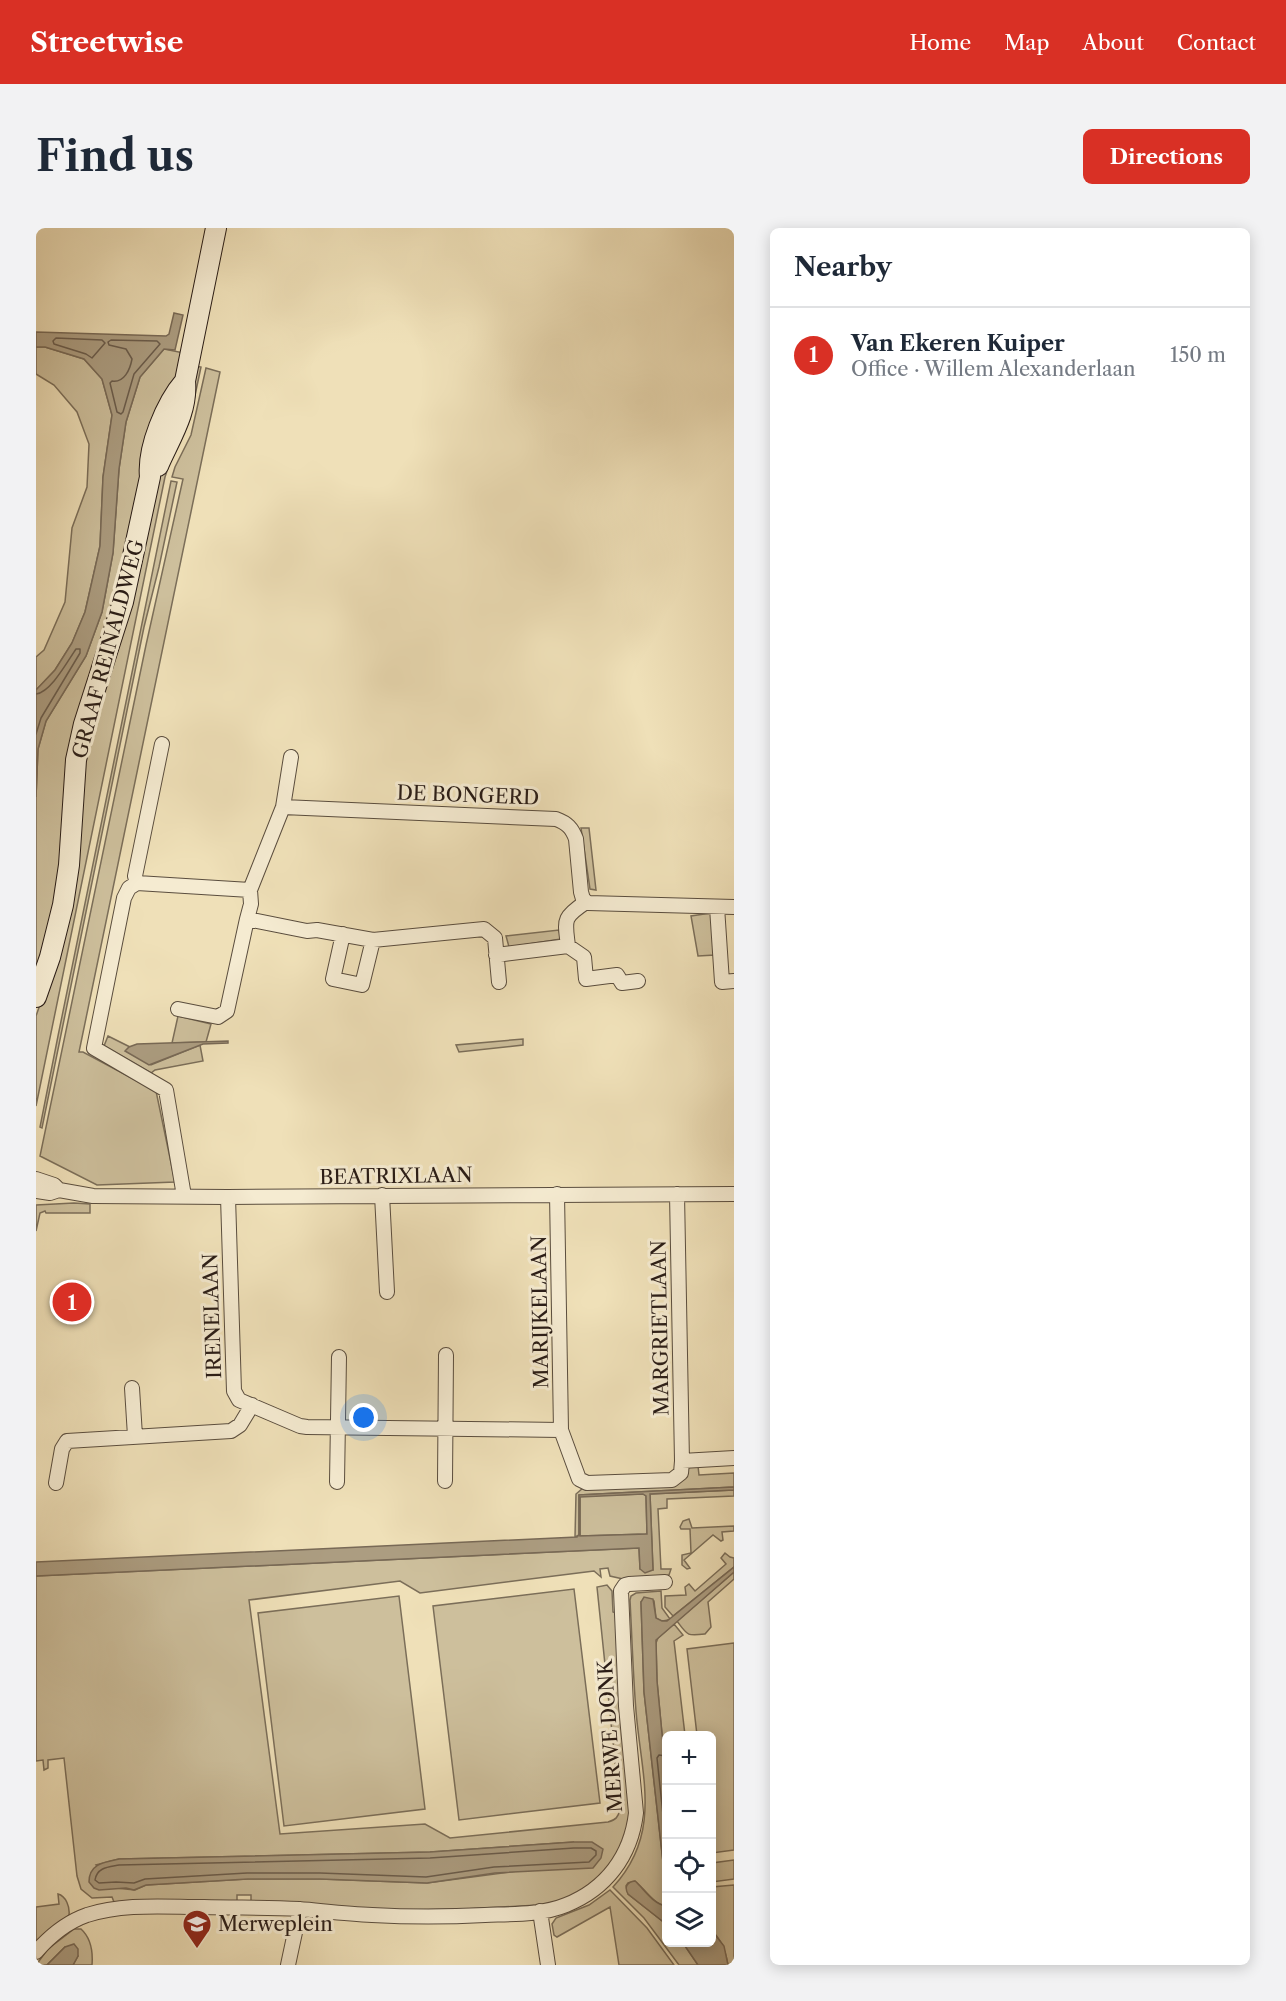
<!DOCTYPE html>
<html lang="en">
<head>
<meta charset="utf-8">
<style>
  body { margin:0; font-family:"Libre Caslon Text",serif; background:#f2f2f3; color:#1f2937 }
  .controls { position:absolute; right:18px; bottom:18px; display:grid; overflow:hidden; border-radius:9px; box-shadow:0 3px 15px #0003 }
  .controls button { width:54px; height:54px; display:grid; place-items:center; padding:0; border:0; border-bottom:2px solid #e0e1e3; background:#fff; color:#1f2937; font:30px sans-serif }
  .you { position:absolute; left:328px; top:1190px; width:21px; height:21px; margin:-15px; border:4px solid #fff; border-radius:50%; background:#1a73e8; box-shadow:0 0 0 9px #1a73e833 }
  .badge { display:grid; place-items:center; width:39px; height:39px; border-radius:50%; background:#d93025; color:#fff; font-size:20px; font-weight:700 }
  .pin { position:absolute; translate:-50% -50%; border:3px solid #fff; box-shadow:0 2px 6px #0006 }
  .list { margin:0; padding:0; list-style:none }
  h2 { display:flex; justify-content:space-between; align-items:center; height:78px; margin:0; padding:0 24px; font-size:26px }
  h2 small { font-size:20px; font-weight:400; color:#747a83 }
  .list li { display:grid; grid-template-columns:39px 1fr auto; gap:18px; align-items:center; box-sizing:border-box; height:96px; padding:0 24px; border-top:2px solid #e0e1e3 }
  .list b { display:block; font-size:22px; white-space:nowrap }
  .list p { margin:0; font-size:20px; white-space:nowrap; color:#747a83 }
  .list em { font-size:20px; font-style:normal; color:#747a83 }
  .icon { flex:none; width:33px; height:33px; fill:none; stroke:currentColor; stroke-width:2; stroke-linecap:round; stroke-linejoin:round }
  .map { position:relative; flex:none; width:698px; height:1737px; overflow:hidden; border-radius:9px }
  header { display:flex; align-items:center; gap:36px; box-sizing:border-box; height:84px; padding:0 30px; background:#d93025; color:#fff }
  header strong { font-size:28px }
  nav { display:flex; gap:33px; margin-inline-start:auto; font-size:21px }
  .intro { display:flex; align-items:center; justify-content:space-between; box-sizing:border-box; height:144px; padding:0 36px }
  h1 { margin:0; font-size:42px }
  .button { padding:15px 27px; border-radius:9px; background:#d93025; color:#fff; font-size:21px; font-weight:700 }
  main { display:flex; gap:36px; padding:0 36px }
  aside { flex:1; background:#fff; border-radius:9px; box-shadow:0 3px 15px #0003 }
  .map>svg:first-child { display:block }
</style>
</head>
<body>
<header>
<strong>Streetwise</strong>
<nav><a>Home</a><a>Map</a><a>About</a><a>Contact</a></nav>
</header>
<div class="intro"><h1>Find us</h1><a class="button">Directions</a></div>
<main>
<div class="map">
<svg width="698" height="1737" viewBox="0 0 698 1737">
  <rect width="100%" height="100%" fill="#efe0b8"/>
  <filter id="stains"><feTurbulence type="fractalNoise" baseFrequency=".00333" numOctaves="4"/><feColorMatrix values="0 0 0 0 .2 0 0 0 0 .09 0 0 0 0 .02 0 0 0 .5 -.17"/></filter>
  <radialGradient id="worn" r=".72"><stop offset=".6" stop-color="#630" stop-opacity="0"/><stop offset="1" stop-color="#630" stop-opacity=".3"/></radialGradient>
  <path fill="#cdbf9c" stroke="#7b6e59" stroke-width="1.5" fill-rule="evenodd" d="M0,119H9L48,131L66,151L76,187L67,249L64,318L49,384L36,415L19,442L0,462V429L8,422L29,374L36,300L51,259L53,216L41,184L18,157L0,146Z
    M128,121L148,125L143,149L120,195L26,645L0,749V569L2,521L10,493L50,428L66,384L77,325L83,241L90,194L104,149Z
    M159,138L165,139L154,191L134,234L129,249L0,878V788L22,725L48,526L120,254Z
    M170,140L184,144L43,824H47L120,863L139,954L61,957L4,928L110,417L147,251L136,249L139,239L155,207Z
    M135,253L141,254L123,339L108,399L6,900L4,899L22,808Z
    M545,600H553L560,662L554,661Z
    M675,685L679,727L662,728L655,688Z
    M523,702L525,711L473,719L470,708Z
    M142,788L175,796L170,814L136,815Z
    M72,808L94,819L115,837L164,817L167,833L119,842L115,845L68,818Z
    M487,811V817L423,824L420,817Z
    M38,975L54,976V985H10L9,983L4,985L0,1003V977Z
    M662,1238L663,1247L698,1245V1259L543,1267V1307L539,1309L540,1266L547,1260L640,1256L654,1239Z
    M698,1262V1268L631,1271V1280L622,1281L625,1341H635L633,1347L630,1348L587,1351L574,1348L572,1340L564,1341L565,1349L558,1343L550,1344L384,1365L364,1353L213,1372L244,1606L389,1596L414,1610L572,1594C580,1592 582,1589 584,1582L561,1359L571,1357L576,1363L577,1384L580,1385L596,1576C592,1632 558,1670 502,1677L429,1681L365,1682L215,1674V1667H201V1673L78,1674L76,1669L56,1670L45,1661L41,1648L28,1530L12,1532V1540L8,1542L7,1532L0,1533V1348L603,1320L604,1341L617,1342L614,1266ZM538,1614L481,1643L391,1655L284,1651H211L110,1657L99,1662L80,1660L60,1637L83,1631L394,1624Z
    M607,1266L610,1268L611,1305L610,1306L544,1308V1268Z
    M653,1291L656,1300L698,1298V1303L686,1304L687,1312L685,1313L677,1307L648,1332L654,1340L651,1341L646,1337V1327L655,1325L654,1301H645L644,1299L647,1293Z
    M689,1325L694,1329L698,1330V1339L637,1388L629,1379V1368L650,1367L649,1359L653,1356L659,1363L690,1336L685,1330Z
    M698,1344V1351L672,1374L675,1399L669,1406C651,1408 652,1408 641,1393Z
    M538,1361L564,1575L423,1592L397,1378Z
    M625,1363L626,1380L634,1391C629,1394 624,1393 620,1390L618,1373L605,1374L608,1464L630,1661V1678C617,1676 609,1661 599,1653L592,1655L590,1658L592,1666L630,1696V1714L647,1715L662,1737H643L608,1690L577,1659C627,1605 605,1547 600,1483C597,1446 596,1409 594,1372L595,1368L600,1365Z
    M363,1368L389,1581L248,1598L222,1385Z
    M638,1396L647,1407L638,1413L649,1507L630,1508V1548L621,1453L620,1415L622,1410Z
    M698,1415V1622L676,1625V1508L661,1507L651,1421Z
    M698,1632V1651L676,1654V1635Z
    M698,1657V1737H692C690,1724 686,1712 676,1703V1659Z
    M574,1662L611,1700L638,1737H583L574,1679L521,1709L518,1707L516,1696L520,1690L553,1677Z
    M22,1666C30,1668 34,1679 33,1687L0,1716V1679L23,1676Z
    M38,1701H45C55,1710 57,1724 56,1737H37L42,1728L29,1719L11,1737H0L12,1721Z"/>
  <path fill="#ac9d81" stroke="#786956" stroke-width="1.5" fill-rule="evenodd" d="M138,85L147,87L139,122L128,121L104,149L90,194L83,241L77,325L66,384L50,428L10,493L2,521L0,569V462L19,442L36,415L49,384L64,318L67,249L76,187L66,151L48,131L9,119H0V104L130,108L133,106Z
    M192,813V815L167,816L113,837L89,823L93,819L101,816Z
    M698,1259V1262L614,1266L617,1342L609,1345L604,1341L603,1320L0,1348V1334L541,1309L543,1307V1267ZM607,1266L610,1268L611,1306L544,1308V1269Z
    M698,1339V1344L620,1412L621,1453L630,1548V1661L608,1464L605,1374L608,1369L617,1371L620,1390L626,1393H631Z
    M538,1614H556L567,1621L565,1630L557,1640L459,1645L391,1655L284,1651H212L110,1657L98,1662L90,1660L63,1662L58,1660L53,1654C53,1636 68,1634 83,1631L394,1624Z
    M599,1653C608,1661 617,1676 630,1678V1696L592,1666C588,1659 591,1654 599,1653Z
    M676,1703L688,1718L692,1737H662L647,1715L676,1714Z
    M38,1716L42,1721V1728L37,1737H11L29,1719Z"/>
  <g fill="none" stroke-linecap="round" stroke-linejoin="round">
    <path stroke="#6a5c4c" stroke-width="1.5" d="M20,110L66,112L69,115L56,130L50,126L18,116L17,113Z
      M75,112L121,113L124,116L98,146L87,184L85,186L81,184L74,155L76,153C88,155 94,142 96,131L90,121L73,117L72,114Z
      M0,466C15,464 31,434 40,421H44V425L5,490L0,506
      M630,1528L623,1527L621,1530L630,1615
      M538,1620H555L560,1623V1627L553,1634L458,1639L390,1649L284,1645H211L109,1651L98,1655L80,1654L63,1655L59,1652C61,1639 73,1639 83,1637L394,1630Z"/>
    <g stroke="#5a4d3e" stroke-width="16">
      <path id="street" d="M247,579L520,591C531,595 536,600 540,611L545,664L547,671L552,675L698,679
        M101,655L99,648L126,516
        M681,679L686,754L698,753
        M211,691L215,676L214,662
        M307,706L297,751L326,757L337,712
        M532,718L548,729L550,751L581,747L586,755L602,753
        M532,718C529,692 526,690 550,674
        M460,727L532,718
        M142,781L182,789L191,783L211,691L271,703L281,702L337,712L448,701L459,710L463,754
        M0,951L18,957L23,962
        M0,963L14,965L23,962L57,968L192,969L698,966
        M521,966L525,1202
        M641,966L646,1233
        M346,967L351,1064
        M148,968L130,862L58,820L88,670L93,660L101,655L214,662L247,579L255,529
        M192,969L198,1163L203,1172L264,1198L271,1199L525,1202L543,1251L551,1255L636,1252L645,1245L646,1233L698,1230
        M96,1160L99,1208
        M409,1253L410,1127
        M301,1254L303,1129
        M20,1255L26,1221L31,1213L195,1203L204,1197L216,1177
        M504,1683L512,1737
        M0,1724C13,1709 31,1694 51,1687C88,1675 129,1679 168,1679C200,1680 232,1679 263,1681C287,1683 311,1686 336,1687C373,1689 411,1689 449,1687C475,1686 506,1687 530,1677C570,1661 595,1628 600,1585L590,1478L585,1363L589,1357L593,1356L629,1354
        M252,1737L264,1681"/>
    </g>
    <g stroke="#291c16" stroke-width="22">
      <path id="secondary" d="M122,238C134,210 152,184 149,153L180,0
        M0,769L14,729L27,677L33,637L40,532L48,496L87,374L114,249C111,220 130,175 149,153"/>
    </g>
    <use href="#street" stroke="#f5ebd1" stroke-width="14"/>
    <use href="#secondary" stroke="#f5ebd1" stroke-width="20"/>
  </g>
  <defs>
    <g id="school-pin" transform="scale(1.5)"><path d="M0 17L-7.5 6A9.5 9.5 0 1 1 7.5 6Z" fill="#8f2418" stroke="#f5ebd1"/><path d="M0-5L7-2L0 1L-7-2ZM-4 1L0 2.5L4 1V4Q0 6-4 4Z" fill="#fff"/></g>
  </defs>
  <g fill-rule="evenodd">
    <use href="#school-pin" x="161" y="1696"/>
  </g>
  <g text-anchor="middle" stroke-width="6" stroke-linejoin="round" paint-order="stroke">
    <g font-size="20" fill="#291c16" stroke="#f5ebd1">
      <text transform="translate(72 421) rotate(-75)" y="7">GRAAF REINALDWEG</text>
      <text transform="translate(432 567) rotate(2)" y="7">DE BONGERD</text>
      <text transform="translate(360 948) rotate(-1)" y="7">BEATRIXLAAN</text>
      <text transform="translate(504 1084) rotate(-91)" y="7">MARIJKELAAN</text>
      <text transform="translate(176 1088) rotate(-92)" y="7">IRENELAAN</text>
      <text transform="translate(624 1100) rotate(-91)" y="7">MARGRIETLAAN</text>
      <text transform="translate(574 1508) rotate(-94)" y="7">MERWE DONK</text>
    </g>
    <g font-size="20" fill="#291c16" stroke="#f5ebd1" text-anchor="start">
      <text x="182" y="1703">Merweplein</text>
    </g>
  </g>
  <rect width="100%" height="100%" filter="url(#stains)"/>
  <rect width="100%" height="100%" fill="url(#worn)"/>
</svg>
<div class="controls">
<button>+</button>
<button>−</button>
<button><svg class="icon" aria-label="locate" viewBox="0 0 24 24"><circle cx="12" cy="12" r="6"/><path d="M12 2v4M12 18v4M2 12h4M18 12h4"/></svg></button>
<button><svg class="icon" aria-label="layers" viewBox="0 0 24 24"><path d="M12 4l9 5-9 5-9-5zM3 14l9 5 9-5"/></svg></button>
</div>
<div class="you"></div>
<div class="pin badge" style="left:36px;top:1074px">1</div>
</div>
<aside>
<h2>Nearby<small></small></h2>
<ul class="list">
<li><span class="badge">1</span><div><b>Van Ekeren Kuiper</b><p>Office · Willem Alexanderlaan</p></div><em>150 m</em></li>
</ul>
</aside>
</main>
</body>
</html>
